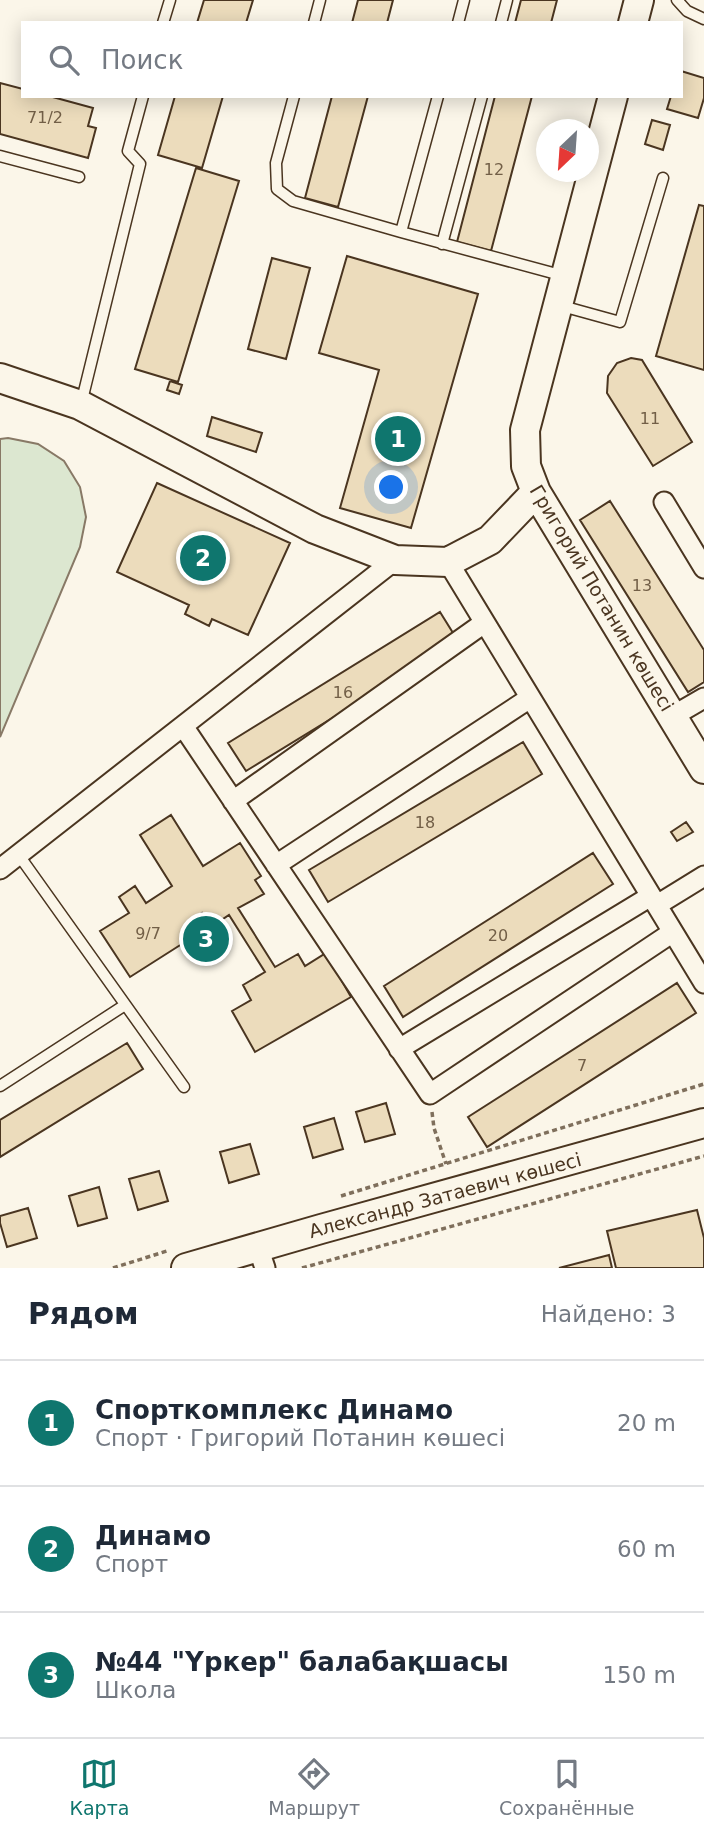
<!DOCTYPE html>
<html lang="ru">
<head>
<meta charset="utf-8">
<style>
  body { margin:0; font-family:"DejaVu Sans",sans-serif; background:#f6f6f7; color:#1f2937 }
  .compass { position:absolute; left:536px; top:119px; width:63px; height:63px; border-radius:50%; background:#fff; box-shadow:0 4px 18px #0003; rotate:205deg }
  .you { position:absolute; left:392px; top:488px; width:24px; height:24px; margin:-18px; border:5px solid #fff; border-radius:50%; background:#1a73e8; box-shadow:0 0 0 10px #1a73e833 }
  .badge { display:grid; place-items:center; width:46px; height:46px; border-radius:50%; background:#0f766e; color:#fff; font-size:23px; font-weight:700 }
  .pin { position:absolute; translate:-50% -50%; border:4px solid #fff; box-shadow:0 2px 7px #0006 }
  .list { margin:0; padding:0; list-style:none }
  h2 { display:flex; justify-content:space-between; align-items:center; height:91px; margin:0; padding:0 28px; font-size:30px }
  h2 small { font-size:23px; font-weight:400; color:#747a83 }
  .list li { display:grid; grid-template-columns:46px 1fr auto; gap:21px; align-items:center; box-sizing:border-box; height:126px; padding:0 28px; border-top:2px solid #e0e1e3 }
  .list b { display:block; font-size:26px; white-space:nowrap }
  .list p { margin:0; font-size:23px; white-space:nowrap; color:#747a83 }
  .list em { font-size:23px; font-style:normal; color:#747a83 }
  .icon { flex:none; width:38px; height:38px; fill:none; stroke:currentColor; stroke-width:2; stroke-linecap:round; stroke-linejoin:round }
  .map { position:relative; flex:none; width:704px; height:1268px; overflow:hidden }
  .search { position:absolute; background:#fff; box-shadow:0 4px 18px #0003; left:21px; right:21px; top:21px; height:77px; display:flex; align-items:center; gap:18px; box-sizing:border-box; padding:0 24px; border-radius:0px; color:#747a83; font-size:26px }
  .sheet { height:469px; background:#fff }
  nav { display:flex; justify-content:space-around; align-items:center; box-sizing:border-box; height:98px; border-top:2px solid #e0e1e3; background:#fff; font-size:19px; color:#747a83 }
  nav a { display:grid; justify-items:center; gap:4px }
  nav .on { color:#0f766e }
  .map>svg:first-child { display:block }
</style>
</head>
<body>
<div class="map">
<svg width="704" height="1268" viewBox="0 0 704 1268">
  <rect width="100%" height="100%" fill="#fbf6e9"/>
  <path fill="#dce7d0" stroke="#887966" stroke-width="2" d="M8,438L38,444L64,461L80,487L86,517L80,547L0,737V439Z"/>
  <path fill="#ecdcbc" stroke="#4a3520" stroke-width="2" d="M204,0H253L246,23H197Z
    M358,0H393L387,23H352Z
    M521,0H557L551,23H515Z
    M681,71L704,78V98L698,118L667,109L671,96H681Z
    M0,83L23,89V96H49L93,108L88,126L96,128L88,158L0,134Z
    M175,96H223L202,168L158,155Z
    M332,96H368L338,207L305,198Z
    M495,96H532L491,251L457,242Z
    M652,120L670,125L663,150L645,144Z
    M196,168L239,181L178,382L135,369Z
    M699,205L704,206V370L656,356Z
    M347,256L478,294L411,528L340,508L379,370L319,353Z
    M272,258L310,268L286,359L248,349Z
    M631,358L642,360L692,442L653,466L607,393L608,376L617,363Z
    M170,381L182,385L179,394L167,390Z
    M212,417L262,433L256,452L207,436Z
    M157,483L290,543L248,635L212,619L209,626L185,614L189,605L117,572Z
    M610,501L704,650V682L688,692L580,520Z
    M440,612L458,641L246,771L228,743Z
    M523,742L542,774L328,902L309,870Z
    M171,815L203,866L240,843L261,876L255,880L264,894L238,908L275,967L298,954L305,966L326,953L351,997L255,1052L232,1011L251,1000L243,985L265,972L229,915L211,927L202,913L188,922L196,935L130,977L100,931L129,913L119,897L135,886L146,903L172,886L140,835Z
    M686,822L693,832L677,841L671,832Z
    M593,853L613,884L403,1017L384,986Z
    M677,983L696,1013L487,1147L468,1117Z
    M127,1043L143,1069L0,1157V1120Z
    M386,1103L395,1134L365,1142L356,1112Z
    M334,1118L343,1149L313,1158L304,1127Z
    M250,1144L259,1174L229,1183L220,1152Z
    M159,1171L168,1201L138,1210L129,1179Z
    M99,1187L107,1218L78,1226L69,1196Z
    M28,1208L37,1238L7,1247L0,1223V1216Z
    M697,1210L704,1238V1268H616L607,1231Z
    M609,1255L612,1268H559Z"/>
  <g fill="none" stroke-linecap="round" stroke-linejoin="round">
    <g stroke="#4a3520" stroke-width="13">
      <path id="lane" d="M677,0L687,11L704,19
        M163,23L170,0
        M314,23L320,0
        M458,23L464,0
        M501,23L507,0
        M294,96L276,163L277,189L293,201L401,232L564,276
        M0,156L79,177
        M401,232L438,96
        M442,244L482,96
        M562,306L620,322L663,178
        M81,404L140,164L128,151L143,96
        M18,854L184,1087
        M0,1086L125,1005"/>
    </g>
    <g stroke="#4a3520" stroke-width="23">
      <path id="street" d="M664,502L704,568
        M448,562L704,983
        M673,716L704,698
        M183,726L430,1094L673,932
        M233,801L484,623
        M276,865L530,698
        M0,869L395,560
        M657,905L704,876
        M399,1049L651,896
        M258,1247L265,1268"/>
    </g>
    <g stroke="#4a3520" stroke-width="32">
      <path id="secondary" d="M633,23L639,0
        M613,96L525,430L526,466L536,492L704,769
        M0,378L80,405L315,529L395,560L448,562L490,540L536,492
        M186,1268L321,1229L704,1123"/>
    </g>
    <path stroke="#7f6f5c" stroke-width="3.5" stroke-dasharray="5 3.5" stroke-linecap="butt" d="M432,1112L434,1128L446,1164
      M341,1196L704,1084
      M113,1268L167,1251
      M302,1268L704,1156"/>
    <use href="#lane" stroke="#fbf6e9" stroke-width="10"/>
    <use href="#street" stroke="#fbf6e9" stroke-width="19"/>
    <use href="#secondary" stroke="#fbf6e9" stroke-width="28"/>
  </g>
  <g text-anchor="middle" stroke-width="5" stroke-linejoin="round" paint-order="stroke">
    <g font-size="16" fill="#725f47">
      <text x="45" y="123">71/2</text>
      <text x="494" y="175">12</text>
      <text x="650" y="424">11</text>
      <text x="642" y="591">13</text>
      <text x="343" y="698">16</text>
      <text x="425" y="828">18</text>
      <text x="148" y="939">9/7</text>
      <text x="498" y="941">20</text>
      <text x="582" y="1071">7</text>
    </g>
    <g font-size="19" fill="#4a3520" stroke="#fbf6e9">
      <text transform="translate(602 598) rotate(59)" y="7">Григорий Потанин көшесі</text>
      <text transform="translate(445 1195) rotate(-15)" y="7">Александр Затаевич көшесі</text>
    </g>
  </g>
</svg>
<svg class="compass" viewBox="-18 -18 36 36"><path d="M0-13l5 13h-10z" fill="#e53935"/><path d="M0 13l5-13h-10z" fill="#747a83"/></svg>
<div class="you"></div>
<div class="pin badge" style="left:398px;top:439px">1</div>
<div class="pin badge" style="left:203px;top:558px">2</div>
<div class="pin badge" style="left:206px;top:939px">3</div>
<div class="search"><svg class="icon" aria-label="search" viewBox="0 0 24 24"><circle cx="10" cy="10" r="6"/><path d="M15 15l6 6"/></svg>Поиск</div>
</div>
<section class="sheet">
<h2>Рядом<small>Найдено: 3</small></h2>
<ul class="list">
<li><span class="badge">1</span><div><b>Спорткомплекс Динамо</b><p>Спорт · Григорий Потанин көшесі</p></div><em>20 m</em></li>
<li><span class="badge">2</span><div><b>Динамо</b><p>Спорт</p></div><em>60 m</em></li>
<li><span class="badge">3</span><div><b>№44 &quot;Үркер&quot; балабақшасы</b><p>Школа</p></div><em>150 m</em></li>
</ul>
</section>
<nav>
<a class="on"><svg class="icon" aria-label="map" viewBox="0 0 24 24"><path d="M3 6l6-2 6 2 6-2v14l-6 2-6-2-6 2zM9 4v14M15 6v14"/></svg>Карта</a>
<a><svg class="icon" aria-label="directions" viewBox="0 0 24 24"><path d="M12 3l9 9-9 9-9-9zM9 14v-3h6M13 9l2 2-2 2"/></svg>Маршрут</a>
<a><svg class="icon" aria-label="saved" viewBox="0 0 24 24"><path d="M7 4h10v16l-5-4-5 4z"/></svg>Сохранённые</a>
</nav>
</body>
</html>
